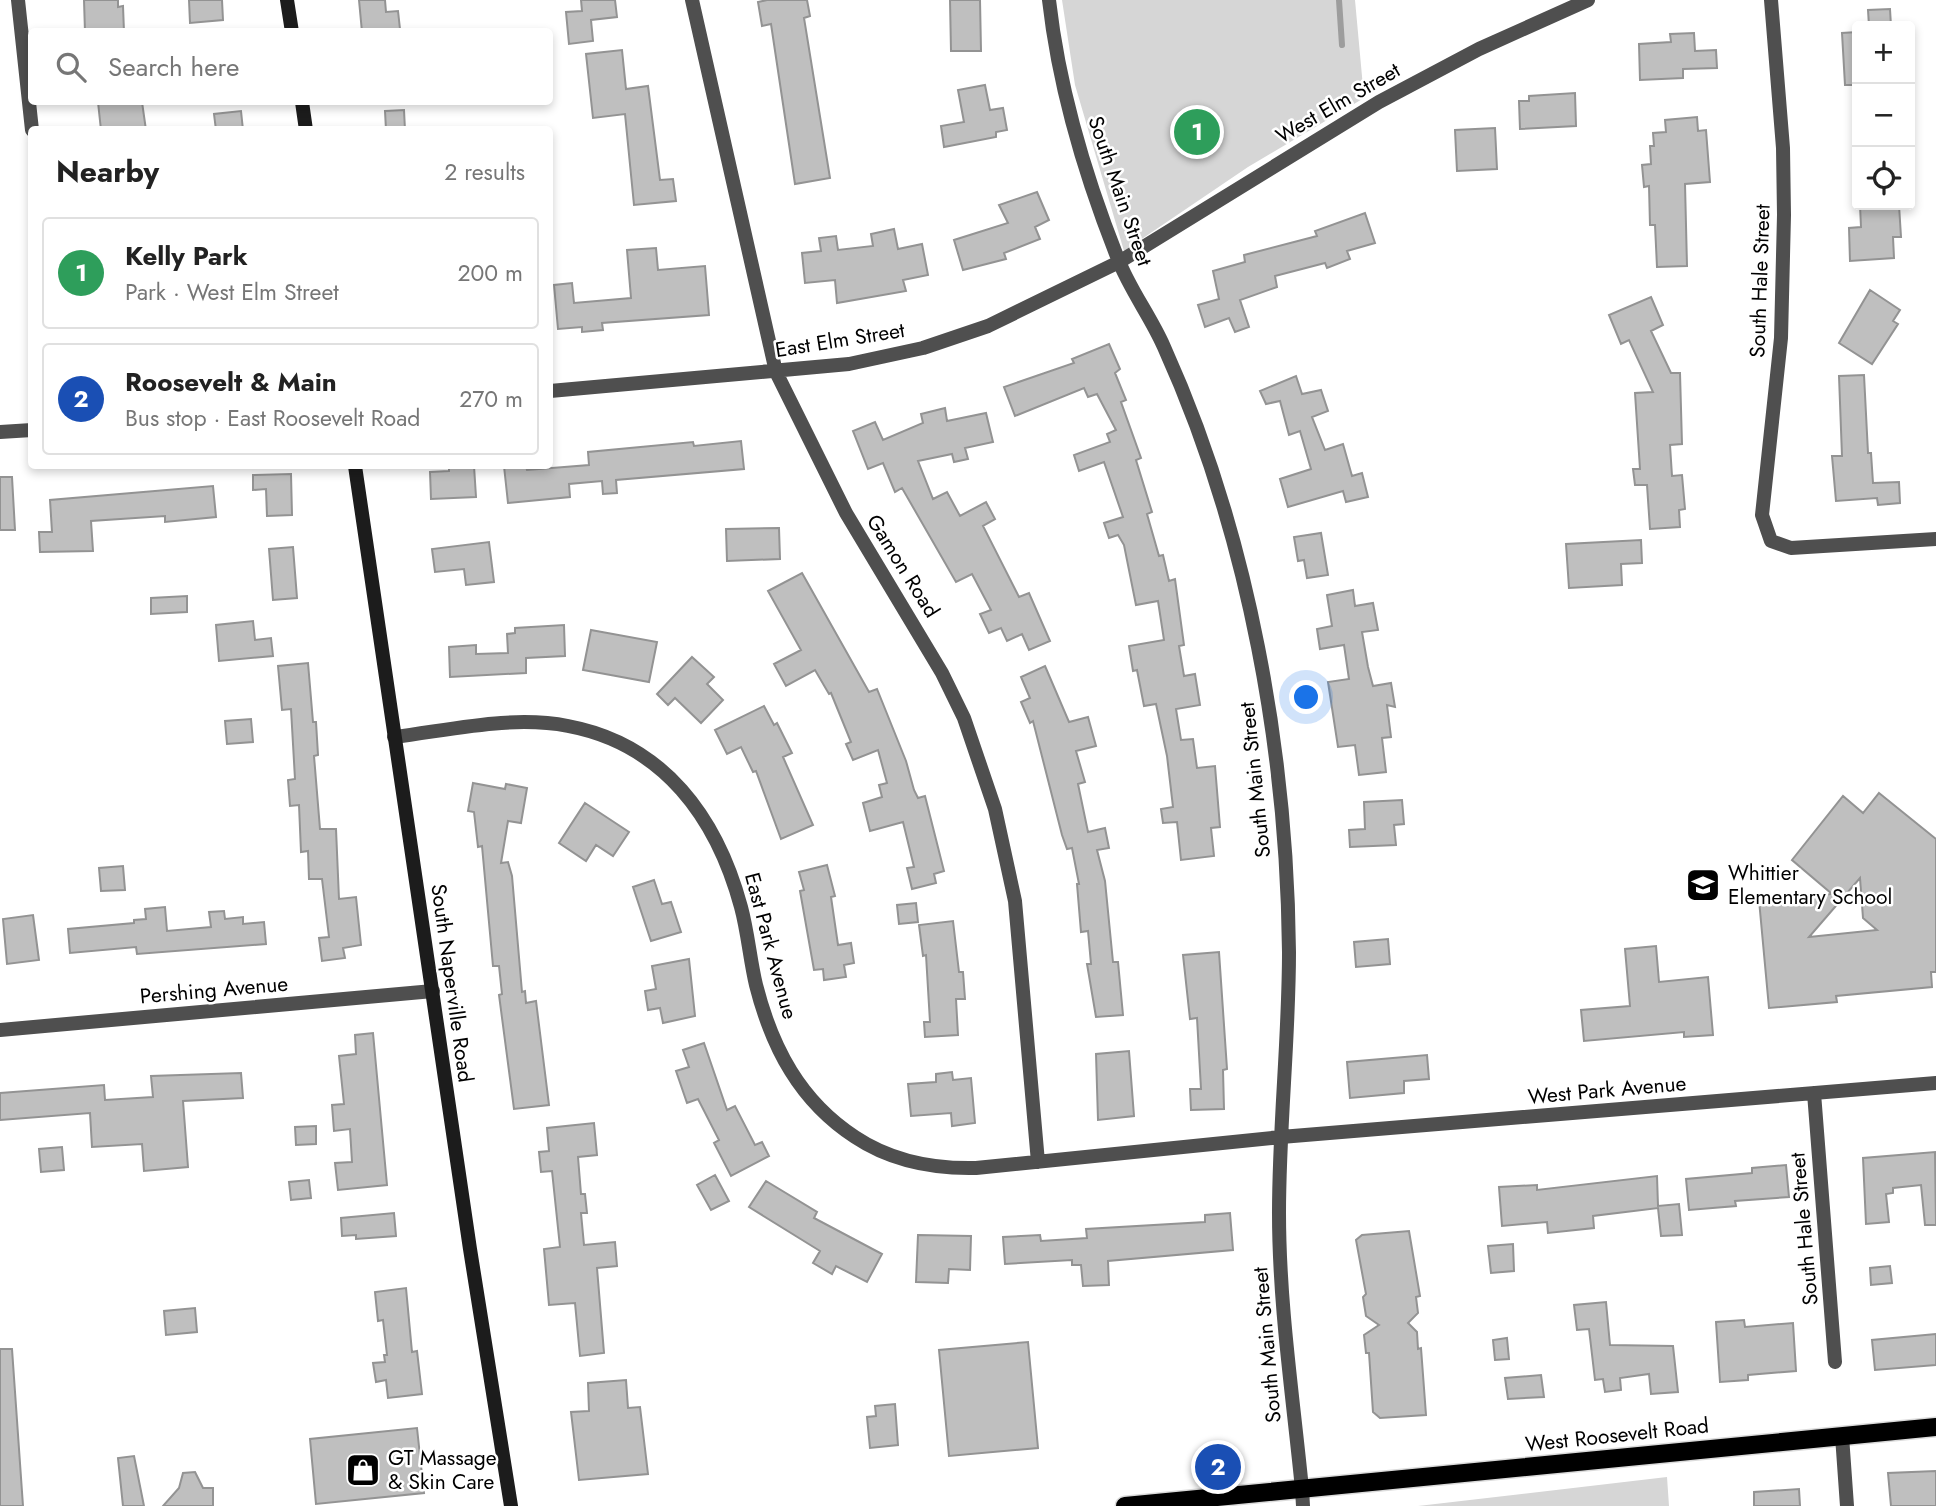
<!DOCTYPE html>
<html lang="en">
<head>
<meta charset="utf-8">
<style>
  body { margin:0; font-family:Jost,sans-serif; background:#f2f2f2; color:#222 }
  .controls { position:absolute; right:21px; top:21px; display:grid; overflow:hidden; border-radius:7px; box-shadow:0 4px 10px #0003 }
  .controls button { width:63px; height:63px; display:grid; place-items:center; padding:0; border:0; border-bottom:2px solid #e0e0e0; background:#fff; color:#222; font:35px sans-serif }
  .you { position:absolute; left:1307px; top:698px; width:24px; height:24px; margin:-18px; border:5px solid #fff; border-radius:50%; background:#1a73e8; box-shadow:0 0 0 10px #1a73e833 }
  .badge { display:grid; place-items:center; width:46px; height:46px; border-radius:50%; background:#000; color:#fff; font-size:23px; font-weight:700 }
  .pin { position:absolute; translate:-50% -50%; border:4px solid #fff; box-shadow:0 2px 7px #0006 }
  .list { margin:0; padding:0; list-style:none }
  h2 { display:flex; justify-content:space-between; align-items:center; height:91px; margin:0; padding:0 28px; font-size:30px }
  h2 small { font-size:23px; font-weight:400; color:#767676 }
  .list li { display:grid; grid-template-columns:46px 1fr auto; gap:21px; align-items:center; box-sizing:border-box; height:112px; margin:0 14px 14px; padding:0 14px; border:2px solid #e0e0e0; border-radius:7px }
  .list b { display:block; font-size:26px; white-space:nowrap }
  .list p { margin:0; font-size:23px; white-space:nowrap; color:#767676 }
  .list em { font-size:23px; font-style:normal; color:#767676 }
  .icon { flex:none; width:38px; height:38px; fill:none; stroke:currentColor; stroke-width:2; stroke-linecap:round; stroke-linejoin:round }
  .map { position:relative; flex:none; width:1936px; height:1506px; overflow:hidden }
  .search { position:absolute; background:#fff; box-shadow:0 4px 10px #0003; left:28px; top:28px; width:525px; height:77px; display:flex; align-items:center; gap:18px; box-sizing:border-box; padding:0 24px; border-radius:7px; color:#767676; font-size:26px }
  .panel { position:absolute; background:#fff; box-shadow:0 4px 10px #0003; left:28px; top:126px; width:525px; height:343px; border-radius:7px }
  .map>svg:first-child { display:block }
</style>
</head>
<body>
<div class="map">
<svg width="1936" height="1506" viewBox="0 0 1936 1506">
  <rect width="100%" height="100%" fill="#fff"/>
  <path fill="#d6d6d6" d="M1062,0H1355L1364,98L1248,167L1124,251L1075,85Z
    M1667,1477L1669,1506H1418Z"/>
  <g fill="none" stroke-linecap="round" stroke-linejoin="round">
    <path stroke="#9d9d9d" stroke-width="6" d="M1339,0L1342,45"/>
  </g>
  <path fill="#bfbfbf" stroke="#939393" stroke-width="2" fill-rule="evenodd" d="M84,0H118V7L123,6L124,32H85Z
    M189,0H222L223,20L190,23Z
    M359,0H385L386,12L398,11L400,29L362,32Z
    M581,0H615L617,17L591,20L593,41L569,44L566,12L582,11Z
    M767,0H807L810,16L804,18L830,178L795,184L771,24L762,26L758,2Z
    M950,0H980L981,51H951Z
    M1890,9L1891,26H1869L1868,10Z
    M1857,32V85H1845L1842,33Z
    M1694,33L1695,51L1716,50L1717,68L1683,69V78L1640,80L1639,44L1671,42L1670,34Z
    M622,50L626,89L648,86L660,180L673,179L676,201L634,205L625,114L593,118L586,54Z
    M985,85L990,110L1003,108L1007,130L996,132V137L944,147L941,126L964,122L958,90Z
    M1575,93L1576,126L1520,129L1519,101H1529V96Z
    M98,102H142L146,130H101Z
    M404,110L405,130H386L385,111Z
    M241,111L243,130H216L214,114Z
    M1697,117L1698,131L1706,130L1710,182L1685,184L1687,266L1657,267L1655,225H1650L1649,186L1644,187L1642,165L1651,164L1650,146H1654L1653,133L1666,132L1665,120Z
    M1495,128L1497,169L1457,171L1455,130Z
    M1037,192L1049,220L1035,227L1040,239L1004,253L1006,259L963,270L954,240L1008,223L999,205Z
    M1860,205H1899L1901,237H1893L1894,258L1850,261L1849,228L1861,227Z
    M1365,213L1375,243L1347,251L1350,259L1327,268L1325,263L1275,276L1277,287L1240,300L1249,327L1235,332L1229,318L1205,327L1198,305L1219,299L1213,271L1245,262L1244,255L1317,236L1315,231Z
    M894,229L898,249L922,244L928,275L903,280L906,291L837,303L835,280L805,283L802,253L821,251L819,238L836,236L838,250L873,246L871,234Z
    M656,248L658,270L705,266L709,315L602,323L603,330L582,332V327L558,329L554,285L572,283L574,303L631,298L627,250Z
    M1870,290L1900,310L1893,321L1898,324L1872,364L1839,343Z
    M1651,297L1663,325L1651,331L1671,373H1680L1682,444L1670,445L1672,476L1682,475L1685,509L1679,510L1680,527L1650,529L1647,485H1635L1633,469H1640L1635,393L1653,392L1629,340L1621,344L1609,315Z
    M1109,344L1120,369L1115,373L1126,400L1121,402L1141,458L1136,460L1152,512L1147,514L1159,556L1163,555L1169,581L1175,579L1184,645L1179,646L1184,676L1195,674L1200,705L1176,709L1181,740L1193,739L1197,768L1215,766L1220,827L1211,828L1214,856L1181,860L1177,822L1163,823L1161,809L1173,807L1167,756L1156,704L1144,706L1137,670L1133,671L1129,646L1164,640L1158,601L1136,605L1124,545L1118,535L1109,538L1104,523L1123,517L1104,462L1079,471L1074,455L1110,442L1107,434L1116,430L1097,394L1088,397L1084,388L1015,416L1004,387L1074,363L1072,359Z
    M1864,375L1868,453H1871L1873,483L1899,482L1900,503L1878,505L1877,498L1836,501L1832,456H1842L1839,376Z
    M1296,376L1302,394L1321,390L1328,411L1312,417L1325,450L1343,444L1352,476L1362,473L1368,497L1346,502L1343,491L1288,507L1280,479L1311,469L1300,431L1289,435L1280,401L1266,404L1260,391Z
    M945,408L947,421L986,413L993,442L965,448L968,459L954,462L952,454L918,461L933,499L947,492L960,516L986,502L995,519L983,526L1019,597L1029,593L1050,641L1029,650L1022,634L1007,641L1001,628L989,633L980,614L991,610L972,574L956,582L902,488L895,492L883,463L868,469L853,431L875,422L883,440L923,423L921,414Z
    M741,441L744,469L616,480L617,493L603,494L602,481L569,484L570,497L508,503L504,466H526L527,470L589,465L588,452L693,442L694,446Z
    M449,466H474L476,497L431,499L430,472L449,471Z
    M291,474L292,515L267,516L266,489L253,490V475Z
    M0,477H12L15,530H0Z
    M213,486L216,517L165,522V516L91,521L93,551L40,552L39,532H52L50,500Z
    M779,528L780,559L727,561L726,529Z
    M1321,533L1328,575L1307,578L1304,560L1298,561L1294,537Z
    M1641,540L1642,563L1621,564L1622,585L1569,588L1566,544Z
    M489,542L494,582L466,585L464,569L435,572L432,549Z
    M293,547L297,598L273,600L269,549Z
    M802,573L869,692L877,689L906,761L914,790L918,798L925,796L944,871L934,874L936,883L912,889L907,868L914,867L903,822L870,831L863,803L882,797L879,785L887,783L878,750L853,760L846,744L851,742L831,693L829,694L815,670L786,686L774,664L801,650L768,591Z
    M1353,590L1355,606L1373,603L1378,630L1362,632L1368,667L1373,686L1391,683L1395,707L1387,705L1391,737L1382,738L1386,772L1359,775L1355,745L1338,747L1328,682L1349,679L1344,645L1320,649L1317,629L1332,626L1327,595Z
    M187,596V612L151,614V598Z
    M253,621L255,640L271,638L273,656L219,661L216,625Z
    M564,625L565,656L526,658V673L450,677L449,647L476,645V654L508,653L507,634L515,633V628Z
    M591,630L657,642L649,682L583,670Z
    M692,657L714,677L707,684L723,700L701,723L675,698L668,705L657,694Z
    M308,663L313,722H316L318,755L314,756L320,829H336L339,899L356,897L361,945L343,948L345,958L322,961L319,938L329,937L322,879H309L308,851L301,852L299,805L290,806L288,780L295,779L291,709L282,710L278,666Z
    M1045,666L1069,722L1088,717L1096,746L1076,751L1085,782L1078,784L1088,832L1105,828L1109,848L1097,850L1105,881L1113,962H1118L1123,1015L1096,1017L1087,964H1091L1088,931L1081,932L1077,884H1079L1072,848L1067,849L1062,835L1033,721L1030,723L1021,702L1030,698L1021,677Z
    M764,706L774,725L777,723L792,753L783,757L813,825L781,839L756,771L753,772L741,747L727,754L715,730Z
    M251,719L253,742L227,744L225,721Z
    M473,783L505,789L506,784L527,788L521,823L508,821L501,863L508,862L512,876L522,992L525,991L526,1003L536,1001L549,1105L514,1109L499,995L502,994L499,966H493L482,846L478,847L474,812L468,811Z
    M1879,793L1936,839V972H1931L1932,987L1836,996L1837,1002L1769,1008L1759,900L1832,894L1792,860L1843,796L1863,813ZM1860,878L1863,918L1877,930L1809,937Z
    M1402,800L1404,824L1394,825L1396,845L1350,847L1349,830L1365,829L1364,802Z
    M585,803L629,832L613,856L596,845L586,861L559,843Z
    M827,865L835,896L831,897L838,945L851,943L854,963L844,965L846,977L824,980L823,969L814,970L800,891L804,890L799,872Z
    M123,866L125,890L101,891L99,868Z
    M654,880L662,904L671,902L681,932L651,941L633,887Z
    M916,903L918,922L899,924L897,905Z
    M165,907L167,931L211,927L209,912L224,911L225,919L243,917V924L264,922L266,944L137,954L136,947L70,953L68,929L134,923V920L146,919L145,909Z
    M33,915L39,960L7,964L3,919Z
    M953,921L959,972H963L965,999H956L958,1035L925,1037L924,1022H930L926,955L923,956L919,925Z
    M1388,939L1390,964L1356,967L1354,942Z
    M1656,946L1659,982L1708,977L1713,1035L1684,1037V1032L1584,1041L1581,1010L1630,1006L1625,949Z
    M1219,952L1227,1069L1223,1070L1224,1109L1191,1110L1190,1089H1201L1197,1018L1190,1019L1183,955Z
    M689,959L695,1016L663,1023L660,1008L648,1010L645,991L656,989L652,966Z
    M373,1033L387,1185L338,1190L335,1163L352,1162L350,1129L334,1131L332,1105L344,1104L339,1056L356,1054L355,1035Z
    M704,1043L727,1110L735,1106L755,1145L762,1142L769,1156L731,1176L714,1143L719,1140L698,1099L687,1103L676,1071L689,1067L683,1050Z
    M1129,1051L1134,1116L1098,1120L1096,1054Z
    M1427,1055L1429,1079L1404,1081V1093L1350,1098L1347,1062Z
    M952,1072L953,1080L971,1078L975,1123L952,1126L951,1113L911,1116L908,1084L936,1082V1074Z
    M241,1073L243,1098L183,1101L188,1167L144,1171L142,1144L92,1147L90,1113L0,1120V1093L104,1085L105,1100L153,1097L151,1076Z
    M594,1123L597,1155L578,1157L581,1194H585L587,1213H581L584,1245L615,1242L617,1266L597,1268L604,1353L580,1356L575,1303L549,1305L544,1249L560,1247L552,1171L541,1172L539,1152L549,1151L547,1128Z
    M316,1126V1144L296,1145L295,1127Z
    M62,1147L64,1170L41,1172L39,1149Z
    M1935,1152L1936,1225H1925L1921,1185L1893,1188V1193L1886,1194L1889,1222L1866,1224L1863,1158Z
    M1786,1165L1789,1197L1735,1201L1736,1206L1689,1210L1686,1179L1752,1173V1168Z
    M715,1175L729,1201L711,1210L697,1185Z
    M1657,1176L1658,1206L1679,1204L1682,1235L1661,1236L1658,1208L1593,1216L1594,1228L1548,1233L1547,1222L1502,1226L1499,1187L1537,1185V1190Z
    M309,1180L311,1198L291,1200L289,1182Z
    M766,1181L817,1212L814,1218L882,1254L867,1282L836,1266L832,1274L813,1263L820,1251L749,1207Z
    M394,1213L396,1236L356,1239V1235L342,1236L341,1218Z
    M1230,1213L1233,1250L1108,1261L1109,1285L1083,1286L1081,1265H1072V1260L1005,1264L1003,1237L1040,1235L1041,1241L1087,1238L1086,1229L1205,1222V1215Z
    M1409,1231L1420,1296L1416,1297L1418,1313L1408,1323L1417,1332L1418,1349L1421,1348L1426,1415L1380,1418L1373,1412L1369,1353H1366L1364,1335L1379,1325L1366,1316L1363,1297L1366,1294L1356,1240L1362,1235Z
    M918,1235L971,1236L970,1270L949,1269L948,1283L916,1282Z
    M1513,1244L1514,1271L1491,1273L1488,1246Z
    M1890,1266L1892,1283L1871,1285L1870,1268Z
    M406,1288L412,1352L417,1351L422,1394L388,1398L386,1380L376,1382L373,1363L385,1362L384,1355H387L383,1320L378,1321L375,1292Z
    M1606,1302L1610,1345L1673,1346L1678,1392L1651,1394L1649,1374L1620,1378L1621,1390L1605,1392L1603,1379L1595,1380L1589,1329L1577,1330L1574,1305Z
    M195,1308L197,1332L166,1335L164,1311Z
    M1744,1320L1745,1327L1793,1323L1796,1371L1748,1375V1380L1720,1382L1716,1322Z
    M1936,1334V1365L1875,1370L1872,1340Z
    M1507,1338L1509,1359L1495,1360L1493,1340Z
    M1028,1342L1038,1448L949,1456L939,1350Z
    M0,1349H12L23,1506H0Z
    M1541,1375L1544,1397L1508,1399L1505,1378Z
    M626,1380L628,1408L640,1407L648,1474L579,1480L571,1412L589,1411L588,1383Z
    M895,1404L898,1445L870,1448L867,1417L876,1416L875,1406Z
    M417,1428L424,1493L316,1504L310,1439Z
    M134,1456L144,1506H123L118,1458Z
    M1936,1471V1506H1891L1888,1473Z
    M195,1472L203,1488H213V1506H163L179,1488L183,1473Z
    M1799,1489L1800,1506H1754V1492Z"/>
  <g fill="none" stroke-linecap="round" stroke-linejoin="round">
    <g stroke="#dbdbdb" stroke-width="21">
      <path id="primary" d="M1125,1506L1936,1427"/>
    </g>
    <path stroke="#4f4f4f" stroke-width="14" d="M18,0L32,130
      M692,0L776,372L846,513L942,673L964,718L995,809L1015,901L1038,1162
      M1049,0C1059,89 1085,176 1118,259C1130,290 1151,317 1164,347C1207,442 1238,545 1258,647C1278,748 1288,850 1289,952C1289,1039 1279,1126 1279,1213C1279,1305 1293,1397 1302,1489
      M1771,0L1783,148L1784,215L1781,338L1762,515L1771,541L1791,548L1936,539
      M550,391L849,364L923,348L988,326L1119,262L1379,102L1479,49L1588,0
      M0,432L32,430
      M394,737C451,730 512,715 568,726C664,744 717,818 741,907C748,933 750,960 756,985C772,1048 800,1101 855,1137C891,1161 933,1169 976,1168L1281,1137L1936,1083
      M0,1030L433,991
      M1814,1093L1835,1362
      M1842,1436L1847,1506"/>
    <path stroke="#4f4f4f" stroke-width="14" d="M1302,1489L1303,1506"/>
    <path stroke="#1c1c1c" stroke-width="14" d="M287,0L292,32
      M302,102L306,130
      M355,466L470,1249L511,1506"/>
    <use href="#primary" stroke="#000" stroke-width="18"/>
  </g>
  <defs>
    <g id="school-square" transform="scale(1.75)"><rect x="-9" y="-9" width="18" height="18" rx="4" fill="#000" stroke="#fff"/><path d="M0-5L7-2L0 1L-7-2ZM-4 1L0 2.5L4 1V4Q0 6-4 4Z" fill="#fff"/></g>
    <g id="shop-square" transform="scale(1.75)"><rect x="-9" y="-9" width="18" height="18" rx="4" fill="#000" stroke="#fff"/><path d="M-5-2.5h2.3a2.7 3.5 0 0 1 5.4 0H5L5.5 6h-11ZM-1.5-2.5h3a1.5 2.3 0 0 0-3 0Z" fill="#fff"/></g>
  </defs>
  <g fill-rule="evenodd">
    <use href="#school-square" x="1703" y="885"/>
    <use href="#shop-square" x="363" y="1470"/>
  </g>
  <g text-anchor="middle" stroke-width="5" stroke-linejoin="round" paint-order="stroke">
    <g font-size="21" fill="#000" stroke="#fff">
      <text transform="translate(1338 103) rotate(-30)" y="7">West Elm Street</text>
      <text transform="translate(1120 191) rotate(71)" y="7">South Main Street</text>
      <text transform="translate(1760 281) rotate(-88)" y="7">South Hale Street</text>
      <text transform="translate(840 340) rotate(-9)" y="7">East Elm Street</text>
      <text transform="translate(903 566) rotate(58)" y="7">Gamon Road</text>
      <text transform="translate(1255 780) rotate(-96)" y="7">South Main Street</text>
      <text transform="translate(771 946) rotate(75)" y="7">East Park Avenue</text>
      <text transform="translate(452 983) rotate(82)" y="7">South Naperville Road</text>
      <text transform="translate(214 990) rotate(-5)" y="7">Pershing Avenue</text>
      <text transform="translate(1607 1090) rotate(-5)" y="7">West Park Avenue</text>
      <text transform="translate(1804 1229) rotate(-95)" y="7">South Hale Street</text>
      <text transform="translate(1267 1345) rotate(-95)" y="7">South Main Street</text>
      <text transform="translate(1617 1435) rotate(-6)" y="7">West Roosevelt Road</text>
    </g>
    <g font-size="21" fill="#000" stroke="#fff" text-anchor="start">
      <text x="1728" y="880">Whittier<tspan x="1728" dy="24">Elementary School</tspan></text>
      <text x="388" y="1465">GT Massage<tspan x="388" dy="24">&amp; Skin Care</tspan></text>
    </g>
  </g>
</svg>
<div class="controls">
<button>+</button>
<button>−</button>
<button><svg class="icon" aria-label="locate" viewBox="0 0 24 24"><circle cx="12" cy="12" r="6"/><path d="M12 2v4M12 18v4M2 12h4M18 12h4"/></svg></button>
</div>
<div class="you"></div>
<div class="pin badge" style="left:1197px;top:132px;background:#2e9e5b">1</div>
<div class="pin badge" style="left:1218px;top:1467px;background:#1a4fb4">2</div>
<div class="search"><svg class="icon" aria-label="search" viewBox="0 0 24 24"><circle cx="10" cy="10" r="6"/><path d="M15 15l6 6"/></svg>Search here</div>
<section class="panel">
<h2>Nearby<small>2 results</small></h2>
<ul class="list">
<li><span class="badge" style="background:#2e9e5b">1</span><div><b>Kelly Park</b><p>Park · West Elm Street</p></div><em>200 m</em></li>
<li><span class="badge" style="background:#1a4fb4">2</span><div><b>Roosevelt &amp; Main</b><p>Bus stop · East Roosevelt Road</p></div><em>270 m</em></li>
</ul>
</section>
</div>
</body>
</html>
